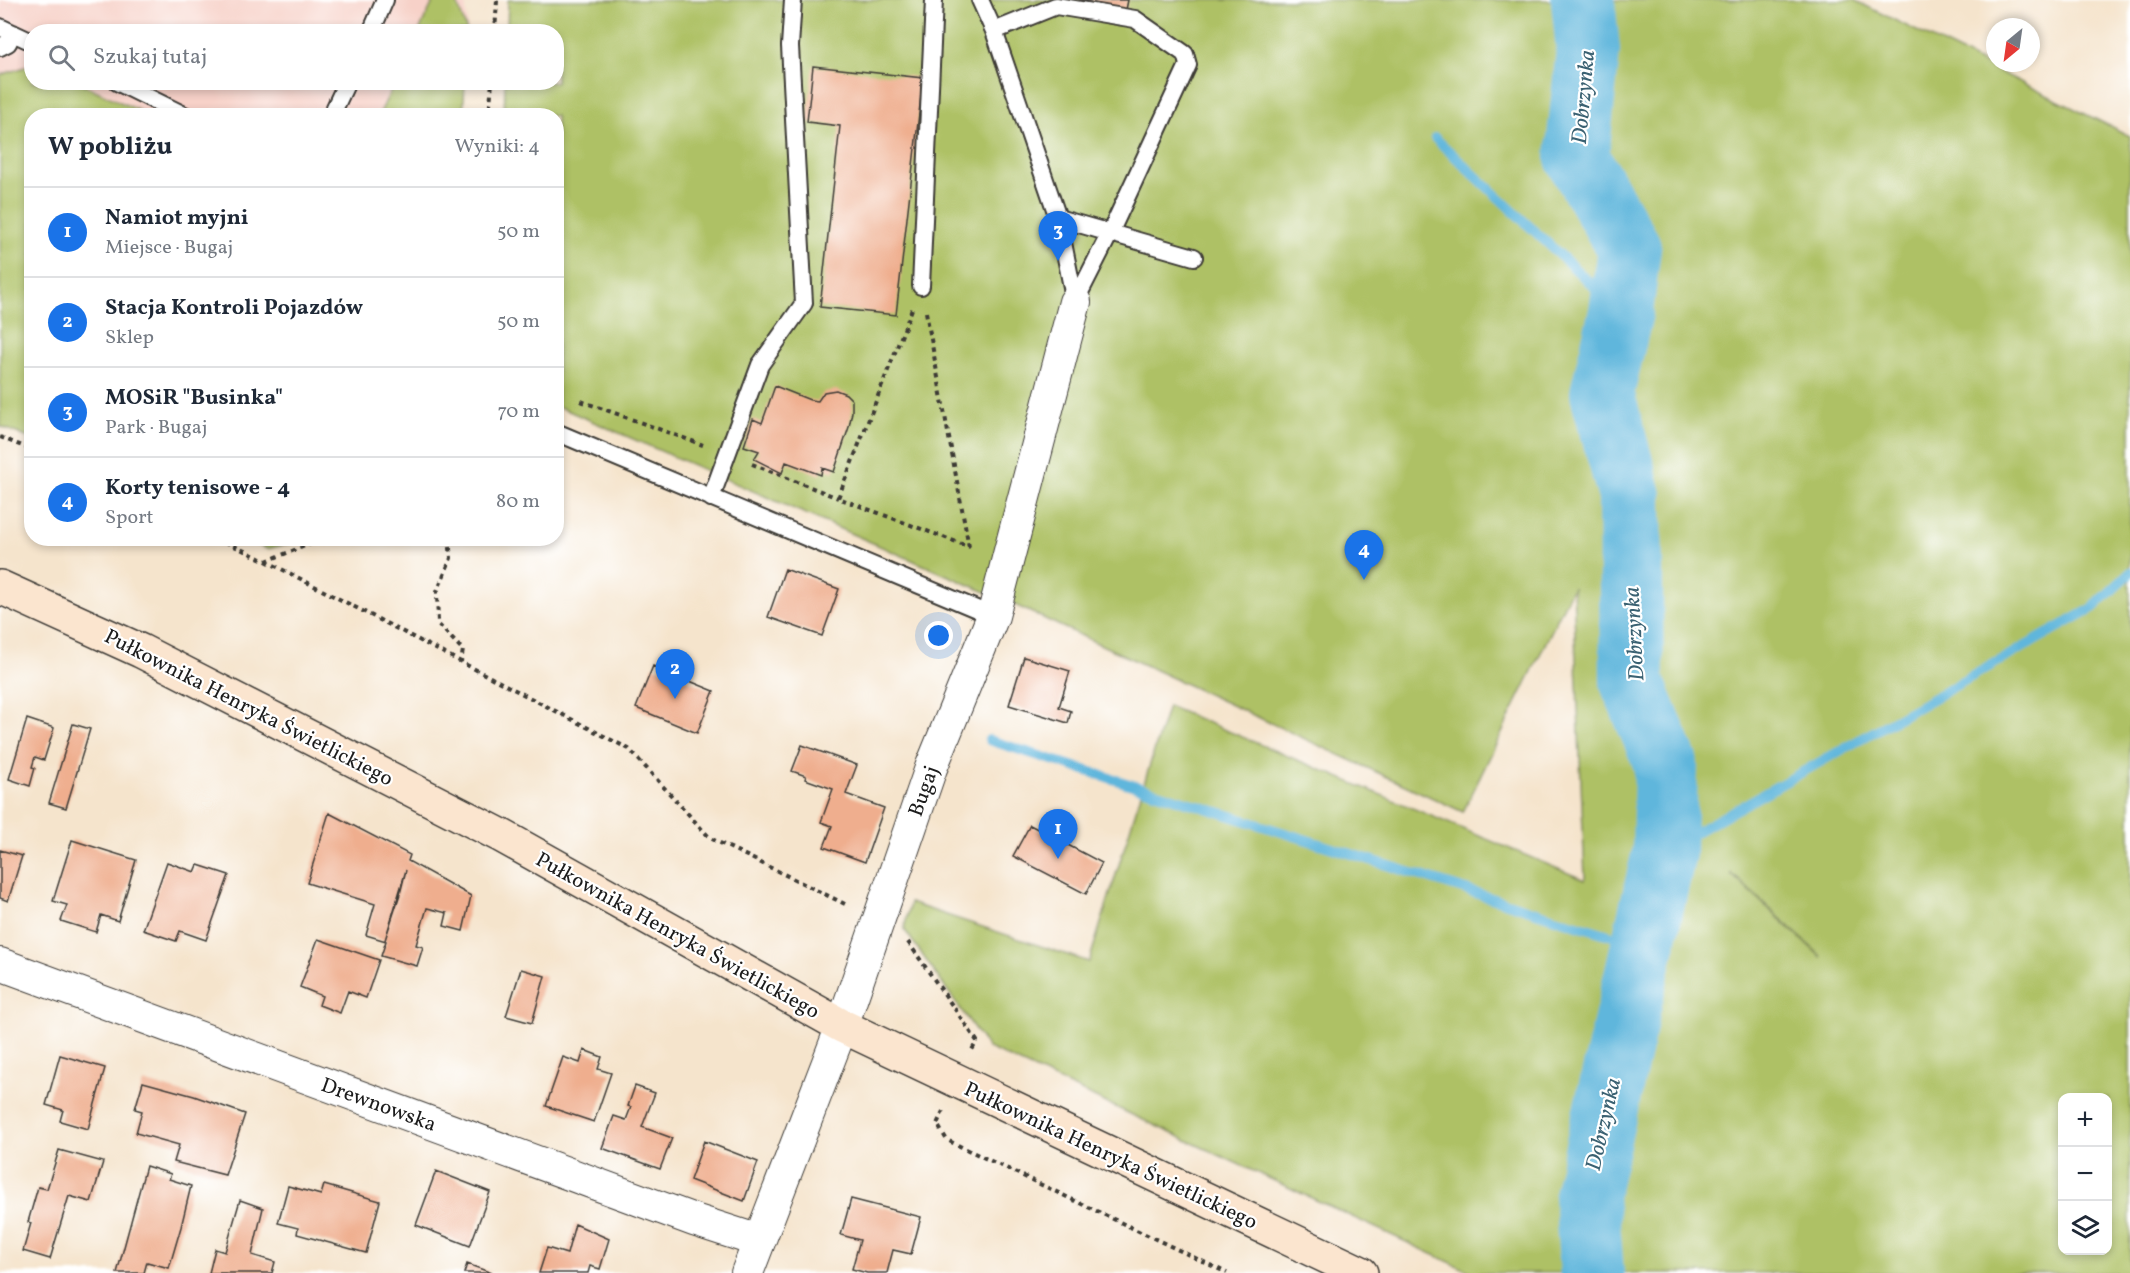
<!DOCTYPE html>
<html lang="pl">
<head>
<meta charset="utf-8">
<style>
  body { margin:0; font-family:Vollkorn,serif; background:#f6f6f7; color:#1f2937 }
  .controls { position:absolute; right:18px; bottom:18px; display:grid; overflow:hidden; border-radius:12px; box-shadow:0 3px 9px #0003 }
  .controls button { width:54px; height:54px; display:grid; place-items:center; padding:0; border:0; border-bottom:2px solid #e0e1e3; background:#fff; color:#1f2937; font:30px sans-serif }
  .compass { position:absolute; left:1986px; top:18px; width:54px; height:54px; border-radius:50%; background:#fff; box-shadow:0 3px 9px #0003; rotate:209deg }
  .you { position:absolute; left:939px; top:636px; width:21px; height:21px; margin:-15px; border:4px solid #fff; border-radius:50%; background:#1a73e8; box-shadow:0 0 0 9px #1a73e833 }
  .badge { display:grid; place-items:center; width:39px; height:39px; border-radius:50%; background:#1a73e8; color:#fff; font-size:20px; font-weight:700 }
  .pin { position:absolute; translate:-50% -50px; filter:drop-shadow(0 2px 3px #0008) }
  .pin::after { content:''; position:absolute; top:32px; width:21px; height:18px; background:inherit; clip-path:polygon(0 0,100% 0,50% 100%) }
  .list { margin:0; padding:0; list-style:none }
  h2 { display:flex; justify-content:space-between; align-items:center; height:78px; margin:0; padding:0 24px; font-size:26px }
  h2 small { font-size:20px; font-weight:400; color:#747a83 }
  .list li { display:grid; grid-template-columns:39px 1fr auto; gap:18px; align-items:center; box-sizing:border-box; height:90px; padding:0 24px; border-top:2px solid #e0e1e3 }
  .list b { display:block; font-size:22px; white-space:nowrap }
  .list p { margin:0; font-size:20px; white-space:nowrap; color:#747a83 }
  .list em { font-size:20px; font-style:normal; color:#747a83 }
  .icon { flex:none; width:33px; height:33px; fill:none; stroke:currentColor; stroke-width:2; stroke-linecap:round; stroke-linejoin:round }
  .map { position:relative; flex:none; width:2130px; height:1273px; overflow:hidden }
  .search { position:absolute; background:#fff; box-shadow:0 3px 9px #0003; left:24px; top:24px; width:540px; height:66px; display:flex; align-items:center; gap:15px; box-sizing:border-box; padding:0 21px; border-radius:24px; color:#747a83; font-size:22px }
  .panel { position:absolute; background:#fff; box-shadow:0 3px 9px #0003; left:24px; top:108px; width:540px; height:438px; border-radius:24px }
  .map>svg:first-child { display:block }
</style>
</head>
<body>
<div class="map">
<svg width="2130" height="1273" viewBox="0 0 2130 1273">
  <rect width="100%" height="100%" fill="#fff"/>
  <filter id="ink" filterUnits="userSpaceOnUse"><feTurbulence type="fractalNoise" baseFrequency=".0167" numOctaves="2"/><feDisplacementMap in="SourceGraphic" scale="12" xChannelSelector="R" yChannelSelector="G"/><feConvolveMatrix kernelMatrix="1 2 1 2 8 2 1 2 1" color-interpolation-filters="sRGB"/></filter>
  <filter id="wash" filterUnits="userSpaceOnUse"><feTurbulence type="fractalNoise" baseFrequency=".008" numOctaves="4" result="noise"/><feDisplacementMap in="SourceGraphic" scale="24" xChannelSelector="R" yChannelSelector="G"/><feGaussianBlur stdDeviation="1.35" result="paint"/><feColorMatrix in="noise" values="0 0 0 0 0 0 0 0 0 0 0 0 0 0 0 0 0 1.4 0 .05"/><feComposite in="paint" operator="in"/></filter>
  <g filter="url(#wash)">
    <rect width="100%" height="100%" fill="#f5e4cc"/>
    <path fill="#f7d1c8" d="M0,0H465L468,31L32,32V82L465,83L464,115L32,116L31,439L0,426Z"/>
    <path fill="#aec165" stroke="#656e40" stroke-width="1.5" fill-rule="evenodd" d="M434,0H456L467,31H419Z
      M508,0H1854L2130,136V1273H1473L988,1048L904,929L910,903L1089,962L1168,706L1585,880L1573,587L1463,812L1004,600L557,406L556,116H504L505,83L556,82V32L507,31ZM1731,873L1821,956V957L1732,875ZM2062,1098H2108V1250H2062Z
      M31,65L32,82L80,83L148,115L32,116L31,439L0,426V75Z
      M395,82L465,83L463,115H379Z
      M245,539V538L308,539L267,549Z"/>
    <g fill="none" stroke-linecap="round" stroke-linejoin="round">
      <path stroke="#5fb6dc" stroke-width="10" d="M1435,138L1621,312
        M989,740L1644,946
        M1664,853L1682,840L2093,608L2130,573"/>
      <path stroke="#5fb6dc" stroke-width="64" d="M1583,0L1588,50L1577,157L1629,248L1621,312L1602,393L1630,496L1632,682L1666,764L1664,853L1586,1196L1592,1273"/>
    </g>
    <g id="blocks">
      <path fill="#efae8e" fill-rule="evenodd" d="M1079,0H1128L1126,10Z
        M813,66L923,78L896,315L820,307L840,126L807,122Z
        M775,386L810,400L818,401L824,392L836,390L846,394L852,400V412L849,427L834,472L822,468L821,475L786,462L782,473L754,459L759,451L744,446L753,419L762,423Z
        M785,569L839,589L822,636L768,617Z
        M1024,657L1070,671L1059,707L1071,711L1068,723L1009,705Z
        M653,666L714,691L697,733L636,708Z
        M27,719L54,728L44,760L35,757L32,767L35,768L30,786L9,779Z
        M73,724L90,729L66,808L49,803Z
        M802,745L857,765L846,794L884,808L865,862L824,847L832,826L821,822L833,789L805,779L806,776L792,771Z
        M329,813L410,855L408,861L471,896L463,931L444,926L447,913L427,908L416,945L423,947L417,966L381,956L386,941L366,935L375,904L307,883ZM406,870L400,894L385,940Z
        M1030,825L1102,863L1086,894L1013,856Z
        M72,840L136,860L118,921L101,915L96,932L61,921L67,905L53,901Z
        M0,850L22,856L8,901L0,898Z
        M167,862L195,872L198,865L229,875L206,940L180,931L176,941L143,930Z
        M318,939L379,960L366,998L348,991L340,1013L319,1005L322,996L300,987Z
        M521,969L545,976L532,1023L506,1016Z
        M584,1050L602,1057L598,1069L611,1073L594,1122L546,1106L563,1057L580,1063Z
        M60,1055L105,1068L88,1129L60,1121L63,1110L46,1105Z
        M143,1082L194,1096L245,1114L225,1175L174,1162L179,1145L136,1133L142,1111L135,1109Z
        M635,1086L655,1093L642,1127L672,1138L660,1169L602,1148L614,1116L626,1120L631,1107L628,1106Z
        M704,1141L758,1162L744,1201L690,1180Z
        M59,1150L103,1162L91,1202L69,1196L50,1259L23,1251L31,1223L28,1222L38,1187L47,1189Z
        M146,1166L171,1174L169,1179L191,1186L181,1227L169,1268L147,1262L144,1273H117Z
        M436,1171L490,1192L470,1246L416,1225Z
        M324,1185L380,1201L366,1253L297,1234L298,1228L278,1223L288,1186L321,1195Z
        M851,1199L921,1217L911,1254L893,1250L887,1273H867L852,1269L860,1240L841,1235Z
        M240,1200L263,1208L252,1255L275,1262L272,1273H209L215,1249L225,1252Z
        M575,1224L609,1239L600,1269L590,1266L588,1273H539L547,1248L567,1254Z
        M467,1264L492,1273H464Z"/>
    </g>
  </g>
  <g filter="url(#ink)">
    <use href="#blocks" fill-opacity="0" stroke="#3d3a36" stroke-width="1.5"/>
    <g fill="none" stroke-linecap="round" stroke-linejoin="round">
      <g stroke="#3d3a36" stroke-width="20">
        <path id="lane" d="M980,0L994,31
          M1056,6L1135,19L1185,54L1188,65L1110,233L1075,302L1058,218L994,31Z
          M0,27L32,42
          M371,32L385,0
          M0,47L8,43L13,33
          M117,82L186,116
          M331,116L347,82
          M1058,218L1194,257
          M921,286L934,0
          M556,432L993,616
          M711,498L760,365L804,303L790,46L793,0"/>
      </g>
      <g stroke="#3d3a36" stroke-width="34">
        <path id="street" d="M0,964L694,1220L759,1241
          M747,1273L842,1026L931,768L993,616L1075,302"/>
      </g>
      <g stroke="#3d3a36" stroke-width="36">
        <path id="secondary" d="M0,587L141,651L502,836L842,1026L1361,1273"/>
      </g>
      <path stroke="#3d3a36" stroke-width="4" stroke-dasharray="4.5 4.5" stroke-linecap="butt" d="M495,32L497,0
        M489,116L492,82
        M912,309L838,498L970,547
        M926,312L969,547
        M581,401L703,445
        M0,437L32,450
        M752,464L838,498
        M217,538L266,561L629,749L710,838L849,906
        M449,538L451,558L437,592L438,624L463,650L461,662
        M266,561L326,538
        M908,942L977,1041L972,1050
        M943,1111L937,1124L947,1140L1227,1273"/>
      <use href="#lane" stroke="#fff" stroke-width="16"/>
      <use href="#street" stroke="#fff" stroke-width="32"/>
      <use href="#secondary" stroke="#fbe5cf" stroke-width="33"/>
    </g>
  </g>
  <g text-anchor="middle" stroke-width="4.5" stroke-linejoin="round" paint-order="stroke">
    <g font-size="21" fill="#1c1c1c" stroke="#fff">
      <text transform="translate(249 707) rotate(27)" y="7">Pułkownika Henryka Świetlickiego</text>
      <text transform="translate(923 791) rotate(-70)" y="7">Bugaj</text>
      <text transform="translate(678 935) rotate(29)" y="7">Pułkownika Henryka Świetlickiego</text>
      <text transform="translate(379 1104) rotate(20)" y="7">Drewnowska</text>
      <text transform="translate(1111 1155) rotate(25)" y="7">Pułkownika Henryka Świetlickiego</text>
    </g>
    <g font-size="22" font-style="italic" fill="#3a6172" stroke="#fff">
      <text transform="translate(1582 97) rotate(-85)" y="8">Dobrzynka</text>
      <text transform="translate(1633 634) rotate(-93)" y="8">Dobrzynka</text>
      <text transform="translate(1602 1124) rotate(-77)" y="8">Dobrzynka</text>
    </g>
  </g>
</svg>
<div class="controls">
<button>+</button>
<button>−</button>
<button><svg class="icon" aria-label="layers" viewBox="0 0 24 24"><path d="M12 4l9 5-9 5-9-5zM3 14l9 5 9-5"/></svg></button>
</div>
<svg class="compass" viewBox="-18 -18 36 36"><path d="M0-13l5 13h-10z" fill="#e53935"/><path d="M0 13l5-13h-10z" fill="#747a83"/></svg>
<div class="you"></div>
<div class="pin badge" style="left:1058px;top:859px">1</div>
<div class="pin badge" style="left:675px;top:699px">2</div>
<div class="pin badge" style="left:1058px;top:261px">3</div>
<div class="pin badge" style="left:1364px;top:580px">4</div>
<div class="search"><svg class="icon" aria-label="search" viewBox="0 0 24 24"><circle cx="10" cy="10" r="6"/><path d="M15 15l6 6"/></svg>Szukaj tutaj</div>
<section class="panel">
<h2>W pobliżu<small>Wyniki: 4</small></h2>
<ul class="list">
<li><span class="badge">1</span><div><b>Namiot myjni</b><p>Miejsce · Bugaj</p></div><em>50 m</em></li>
<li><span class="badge">2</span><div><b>Stacja Kontroli Pojazdów</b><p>Sklep</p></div><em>50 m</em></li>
<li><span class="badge">3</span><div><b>MOSiR &quot;Businka&quot;</b><p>Park · Bugaj</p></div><em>70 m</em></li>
<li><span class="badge">4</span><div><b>Korty tenisowe - 4</b><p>Sport</p></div><em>80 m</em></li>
</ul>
</section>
</div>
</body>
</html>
